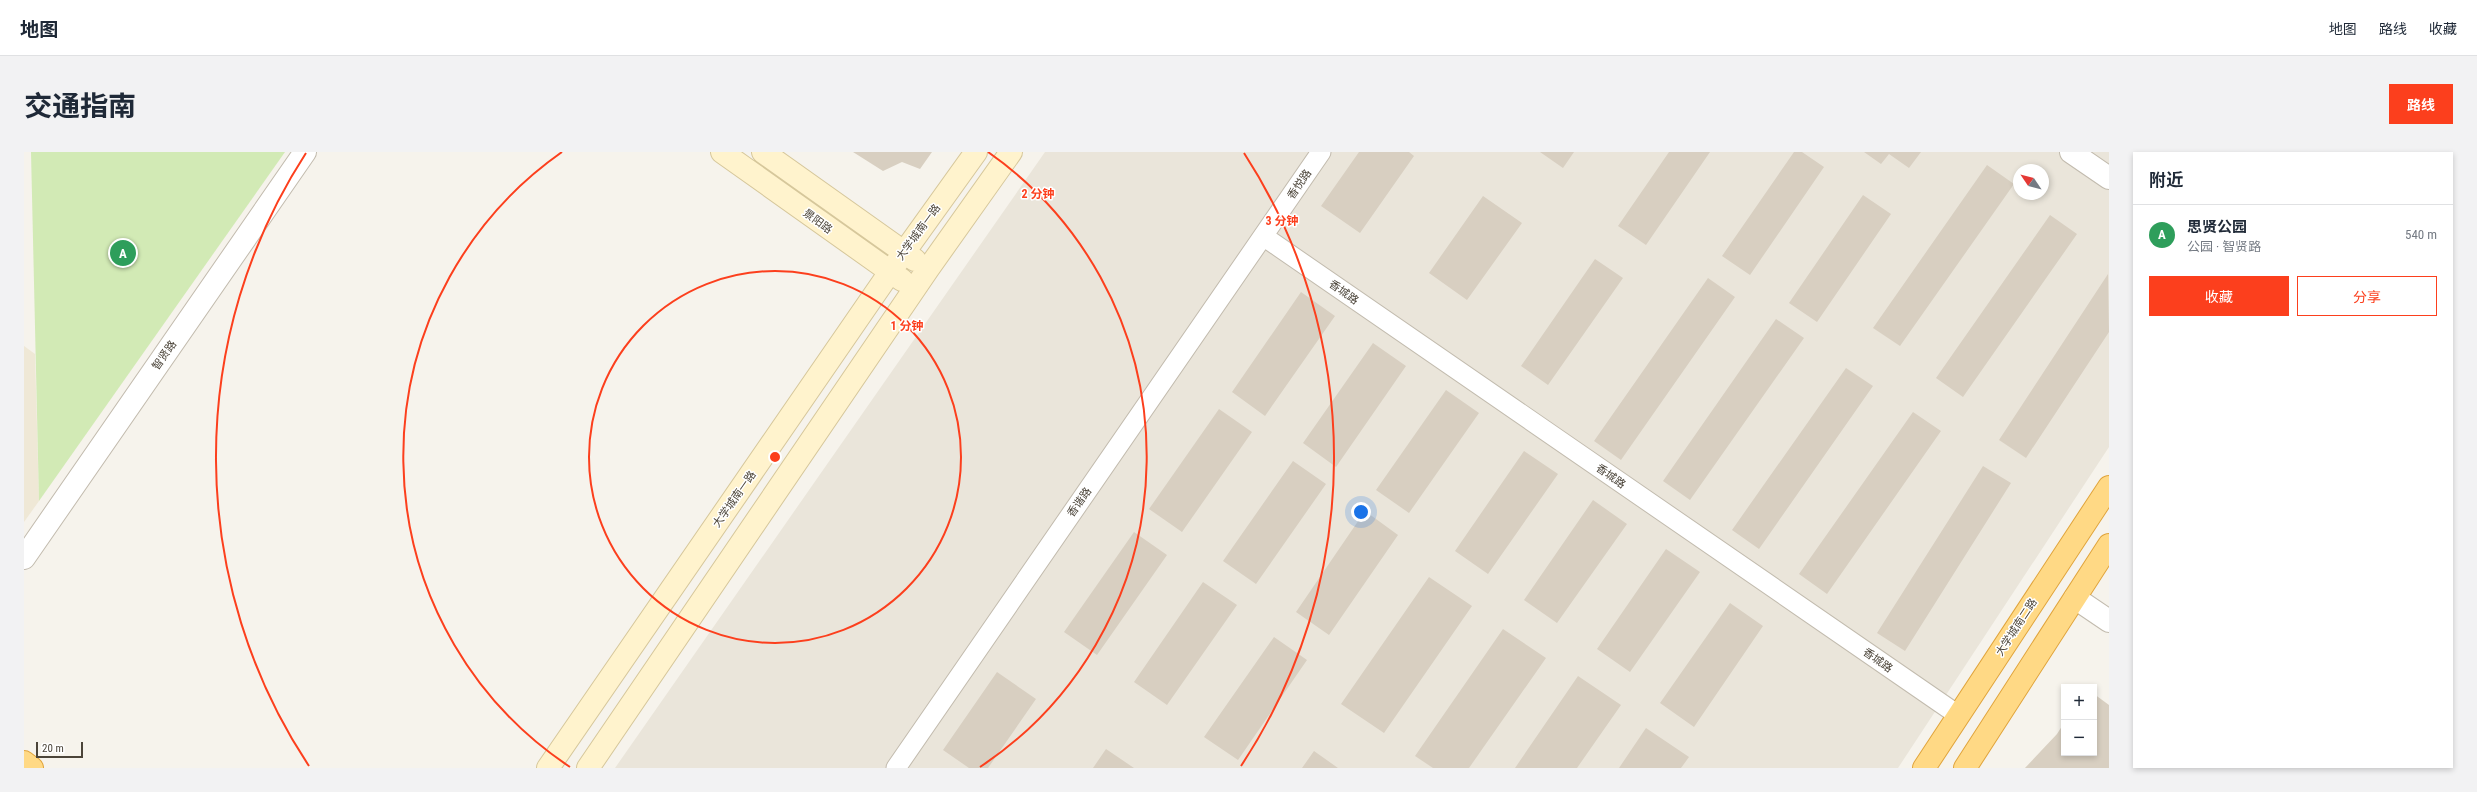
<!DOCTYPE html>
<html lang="zh">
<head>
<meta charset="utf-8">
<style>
  body { margin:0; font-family:"Roboto Condensed","Noto Sans SC",sans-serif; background:#f2f2f3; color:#1f2937 }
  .controls { position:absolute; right:12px; bottom:12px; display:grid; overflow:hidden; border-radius:0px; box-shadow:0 2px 6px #0003 }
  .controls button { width:36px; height:36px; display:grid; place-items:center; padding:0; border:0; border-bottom:1px solid #e0e1e3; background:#fff; color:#1f2937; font:20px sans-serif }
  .compass { position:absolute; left:1989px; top:12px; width:36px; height:36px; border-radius:50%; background:#fff; box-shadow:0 2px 6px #0003; rotate:305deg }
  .scale { position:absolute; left:12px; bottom:10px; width:47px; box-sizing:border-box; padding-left:4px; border:2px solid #4b4439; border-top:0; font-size:11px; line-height:14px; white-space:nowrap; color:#4b4439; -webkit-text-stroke:3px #fff; paint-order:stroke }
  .you { position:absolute; left:1337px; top:360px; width:14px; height:14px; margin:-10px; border:3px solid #fff; border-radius:50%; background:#1a73e8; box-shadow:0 0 0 6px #1a73e833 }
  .badge { display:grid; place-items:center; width:26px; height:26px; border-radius:50%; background:#fc3f1d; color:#fff; font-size:13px; font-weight:700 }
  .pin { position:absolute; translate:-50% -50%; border:2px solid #fff; box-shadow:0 1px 4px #0006 }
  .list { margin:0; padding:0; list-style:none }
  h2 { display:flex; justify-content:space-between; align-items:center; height:52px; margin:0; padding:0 16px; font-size:17px }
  h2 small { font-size:13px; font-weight:400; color:#747a83 }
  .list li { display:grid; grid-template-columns:26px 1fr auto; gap:12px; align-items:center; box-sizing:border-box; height:60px; padding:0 16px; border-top:1px solid #e0e1e3 }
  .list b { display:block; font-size:15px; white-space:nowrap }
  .list p { margin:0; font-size:13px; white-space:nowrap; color:#747a83 }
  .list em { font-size:13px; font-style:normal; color:#747a83 }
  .actions { display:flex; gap:8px; padding:12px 16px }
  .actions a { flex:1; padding:9px 0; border:1px solid #fc3f1d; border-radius:0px; text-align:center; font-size:14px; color:#fc3f1d }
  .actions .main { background:#fc3f1d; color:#fff }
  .map { position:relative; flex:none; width:2085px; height:616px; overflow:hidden; border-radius:0px }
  header { display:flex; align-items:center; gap:24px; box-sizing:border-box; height:56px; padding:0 20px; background:#fff; border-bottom:1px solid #e0e1e3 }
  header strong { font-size:19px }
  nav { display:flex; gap:22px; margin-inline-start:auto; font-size:14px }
  .intro { display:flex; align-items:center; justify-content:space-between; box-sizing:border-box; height:96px; padding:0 24px }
  h1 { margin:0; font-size:28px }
  .button { padding:10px 18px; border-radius:0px; background:#fc3f1d; color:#fff; font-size:14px; font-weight:700 }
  main { display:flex; gap:24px; padding:0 24px }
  aside { flex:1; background:#fff; border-radius:0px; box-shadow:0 2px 6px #0003 }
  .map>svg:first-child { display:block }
</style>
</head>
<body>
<header>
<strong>地图</strong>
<nav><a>地图</a><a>路线</a><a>收藏</a></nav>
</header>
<div class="intro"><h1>交通指南</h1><a class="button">路线</a></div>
<main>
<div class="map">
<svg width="2085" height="616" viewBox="0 0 2085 616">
  <rect width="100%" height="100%" fill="#f6f3ec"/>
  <path fill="#eae5da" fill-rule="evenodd" d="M1021,0H2085V295L1874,616H591ZM1995,18H2019V42H1995Z"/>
  <path fill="#efe8d6" d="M0,194L11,202L15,349L0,370Z"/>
  <path fill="#d2eab5" d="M7,0H261L15,349Z"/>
  <path fill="#d8cfc1" d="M829,0H908L896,17L878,10L859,19Z
    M1335,0H1385L1390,4L1336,81L1297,54Z
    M1516,0H1550L1539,16Z
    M1645,0H1686L1622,93L1594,74Z
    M1770,0H1778L1800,15L1726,123L1698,104Z
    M1840,0H1897L1885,16L1865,2L1857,12Z
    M1963,13L1990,32L1876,194L1849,176Z
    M1839,43L1867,62L1793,170L1765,151Z
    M1459,44L1498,71L1443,148L1405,121Z
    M2026,63L2053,82L1939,245L1912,226Z
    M1571,107L1599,126L1524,233L1497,214Z
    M2084,122L2085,180L2002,306L1975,288Z
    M1684,126L1711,145L1597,308L1570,289Z
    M1277,140L1311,164L1241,264L1208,240Z
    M1752,167L1780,186L1666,348L1639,329Z
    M1349,191L1382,214L1312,315L1279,291Z
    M1822,216L1849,234L1735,397L1708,378Z
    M1422,238L1455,261L1385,361L1352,338Z
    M1195,257L1228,280L1158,380L1125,357Z
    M1889,260L1917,279L1803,442L1775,422Z
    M1500,299L1534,322L1464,422L1431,399Z
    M1269,309L1302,332L1232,432L1199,409Z
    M1959,314L1987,331L1881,499L1853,481Z
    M1569,348L1603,372L1533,471L1500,448Z
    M1341,359L1374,383L1305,483L1272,460Z
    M1110,380L1143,403L1073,503L1040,480Z
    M1642,397L1676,420L1606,520L1573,497Z
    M1405,425L1448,454L1360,581L1317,552Z
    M1179,430L1213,453L1143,553L1110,530Z
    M1706,451L1739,474L1670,575L1636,551Z
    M1479,477L1522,506L1445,616H1409L1391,604Z
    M1250,485L1283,508L1214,608L1180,585Z
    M973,520L1012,547L964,616H945L919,598Z
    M1554,524L1597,553L1553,616H1491Z
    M2070,542L2085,553V616H2001L2033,582L2040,571V601H2070Z
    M1622,576L1665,605L1657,616H1595Z
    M1082,597L1110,616H1069Z
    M1290,599L1314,616H1278Z"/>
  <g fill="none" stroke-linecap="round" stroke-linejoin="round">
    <g stroke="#c2bbae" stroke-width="21">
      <path id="minor" d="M1239,84L1934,563
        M872,616L1297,0"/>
    </g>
    <g stroke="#c2bbae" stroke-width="24">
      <path id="tertiary" d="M2047,0L2085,26
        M0,406L281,0
        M2051,446L2085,469"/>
    </g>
    <g stroke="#d6c79b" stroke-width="24">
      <path id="secondary" d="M698,0L878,128
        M739,0L891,108
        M524,616L866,120L952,0
        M564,616L904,117L987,0"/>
    </g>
    <g stroke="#e0a43c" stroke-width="24">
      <path id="trunk" d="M0,610L8,616
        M1900,616L2085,335
        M1941,616L2085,393"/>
    </g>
    <use href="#minor" stroke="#fff" stroke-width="19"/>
    <use href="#tertiary" stroke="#fff" stroke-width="22"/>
    <use href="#secondary" stroke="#fff3cd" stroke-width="22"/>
    <use href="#trunk" stroke="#ffd985" stroke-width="22"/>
  </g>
  <g fill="none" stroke="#fc3f1d" stroke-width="2">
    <circle cx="751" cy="305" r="186"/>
    <path d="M546 615A372 372 0 0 1 538 0M964 0A372 372 0 0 1 956 615"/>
    <path d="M285 614A559 559 0 0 1 282 1M1220 1A559 559 0 0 1 1217 614"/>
  </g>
  <g text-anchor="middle" stroke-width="3" stroke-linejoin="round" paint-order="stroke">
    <g font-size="11" fill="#4b4439" stroke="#fff">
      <text transform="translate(1275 32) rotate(-56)" y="4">香悦路</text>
      <text transform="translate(794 69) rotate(36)" y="4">景阳路</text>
      <text transform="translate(894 80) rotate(-54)" y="4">大学城南一路</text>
      <text transform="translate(1320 140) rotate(35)" y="4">香城路</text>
      <text transform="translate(140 203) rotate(-55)" y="4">智贤路</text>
      <text transform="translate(1587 324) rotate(35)" y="4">香城路</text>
      <text transform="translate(710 347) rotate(-55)" y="4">大学城南一路</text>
      <text transform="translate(1055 350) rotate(-55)" y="4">香谐路</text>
      <text transform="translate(1992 475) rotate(-57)" y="4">大学城南二路</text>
      <text transform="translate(1854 508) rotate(35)" y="4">香城路</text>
    </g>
  </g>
  <circle cx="751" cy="305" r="6" fill="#fc3f1d" stroke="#fff" stroke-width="2"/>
  <g font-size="12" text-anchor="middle" font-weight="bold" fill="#fc3f1d" stroke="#fff" stroke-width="3" stroke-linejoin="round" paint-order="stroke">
    <text x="1014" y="46">2 分钟</text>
    <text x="1258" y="73">3 分钟</text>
    <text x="883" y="178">1 分钟</text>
  </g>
</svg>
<div class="controls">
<button>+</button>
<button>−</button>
</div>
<svg class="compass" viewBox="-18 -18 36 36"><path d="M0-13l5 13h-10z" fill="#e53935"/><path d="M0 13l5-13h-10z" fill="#747a83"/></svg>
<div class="scale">20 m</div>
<div class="you"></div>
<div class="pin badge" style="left:99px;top:101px;background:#2e9e5b">A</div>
</div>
<aside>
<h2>附近<small></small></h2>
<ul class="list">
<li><span class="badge" style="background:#2e9e5b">A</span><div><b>思贤公园</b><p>公园 · 智贤路</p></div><em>540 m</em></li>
</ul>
<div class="actions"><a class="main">收藏</a><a>分享</a></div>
</aside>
</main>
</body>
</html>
